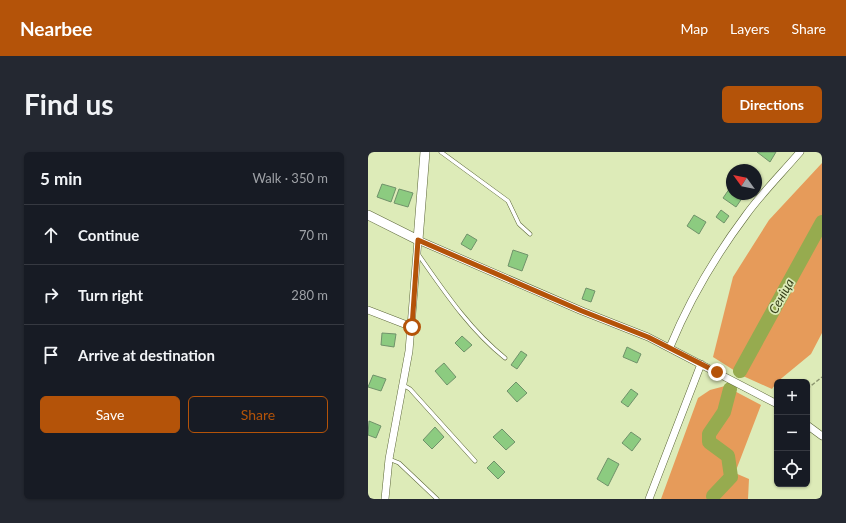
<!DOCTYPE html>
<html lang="en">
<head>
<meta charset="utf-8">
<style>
  body { margin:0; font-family:Lato,sans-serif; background:#242831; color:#f1f3f6 }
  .controls { position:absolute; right:12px; bottom:12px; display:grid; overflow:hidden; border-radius:6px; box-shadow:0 1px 3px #0004 }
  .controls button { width:36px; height:36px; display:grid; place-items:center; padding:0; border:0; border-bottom:1px solid #363941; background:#171b24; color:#f1f3f6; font:20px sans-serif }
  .compass { position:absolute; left:358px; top:12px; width:36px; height:36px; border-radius:50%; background:#171b24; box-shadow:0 1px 3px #0004; rotate:303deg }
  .stop { position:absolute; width:12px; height:12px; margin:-9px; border:3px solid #b45309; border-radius:50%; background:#fff }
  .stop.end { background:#b45309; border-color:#fff; box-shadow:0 1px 4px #0008 }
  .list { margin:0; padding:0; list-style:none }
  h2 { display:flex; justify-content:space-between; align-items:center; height:52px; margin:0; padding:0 16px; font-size:17px }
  h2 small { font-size:13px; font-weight:400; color:#9ea1a6 }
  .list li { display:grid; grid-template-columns:26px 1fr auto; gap:12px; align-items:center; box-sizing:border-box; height:60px; padding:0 16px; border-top:1px solid #363941 }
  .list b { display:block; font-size:15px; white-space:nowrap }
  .list em { font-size:13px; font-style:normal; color:#9ea1a6 }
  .actions { display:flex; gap:8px; padding:12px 16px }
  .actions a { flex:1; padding:9px 0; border:1px solid #b45309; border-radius:6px; text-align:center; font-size:14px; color:#b45309 }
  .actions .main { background:#b45309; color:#fff }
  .icon { flex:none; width:22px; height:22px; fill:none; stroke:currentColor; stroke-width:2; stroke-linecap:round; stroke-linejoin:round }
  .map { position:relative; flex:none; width:454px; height:347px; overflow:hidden; border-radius:6px }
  header { display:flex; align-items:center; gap:24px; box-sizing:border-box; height:56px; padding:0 20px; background:#b45309; color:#fff }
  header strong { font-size:19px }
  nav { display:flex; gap:22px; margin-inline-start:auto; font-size:14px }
  .intro { display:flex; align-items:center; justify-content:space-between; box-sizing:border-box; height:96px; padding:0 24px }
  h1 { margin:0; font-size:28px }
  .button { padding:10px 18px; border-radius:6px; background:#b45309; color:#fff; font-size:14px; font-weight:700 }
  main { display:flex; gap:24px; padding:0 24px }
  aside { flex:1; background:#171b24; border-radius:6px; box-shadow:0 1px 3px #0004 }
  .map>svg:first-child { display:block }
</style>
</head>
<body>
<header>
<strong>Nearbee</strong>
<nav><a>Map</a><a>Layers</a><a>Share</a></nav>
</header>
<div class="intro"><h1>Find us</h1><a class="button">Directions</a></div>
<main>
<aside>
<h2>5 min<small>Walk · 350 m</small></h2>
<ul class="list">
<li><svg class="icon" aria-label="ahead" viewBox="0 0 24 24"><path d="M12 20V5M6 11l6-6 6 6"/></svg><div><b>Continue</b></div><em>70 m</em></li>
<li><svg class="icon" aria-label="right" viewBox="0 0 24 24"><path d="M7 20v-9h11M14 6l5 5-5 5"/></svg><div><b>Turn right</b></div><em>280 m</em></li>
<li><svg class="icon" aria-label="arrive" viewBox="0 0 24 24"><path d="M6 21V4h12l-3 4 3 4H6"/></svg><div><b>Arrive at destination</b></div></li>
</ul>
<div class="actions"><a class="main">Save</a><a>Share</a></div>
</aside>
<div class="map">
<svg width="454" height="347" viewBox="0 0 454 347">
  <rect width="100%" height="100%" fill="#ddebb8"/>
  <path fill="#e69b5a" d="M454,11V181L443,202L409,230L404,237L375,224L345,205L365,125L401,68Z
    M357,234L393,253L367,321L381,327L380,347H293L330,246L342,238Z"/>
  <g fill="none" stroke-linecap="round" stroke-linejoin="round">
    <path stroke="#96ab4f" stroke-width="14" d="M372,219L454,70
      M345,344L363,325L360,304L341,290V282L356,260L362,237"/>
  </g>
  <path fill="#8ccb80" stroke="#70926a" d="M389,0H408L402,10Z
    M14,32L28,36L23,50L9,45Z
    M364,33V42H377L368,55L355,46Z
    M31,37L45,41L40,55L26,51Z
    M353,58L361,64L356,71L348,65Z
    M326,63L338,70L331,82L319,74Z
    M99,82L109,88L103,98L93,92Z
    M145,98L160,103L154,119L140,114Z
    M218,136L227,139L223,150L214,147Z
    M14,181L28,182L26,195L13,193Z
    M94,184L104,193L96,200L87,191Z
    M259,195L273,202L269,211L255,205Z
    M153,199L159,203L149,217L143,213Z
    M76,211L88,225L79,233L67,219Z
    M5,223L18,227L13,239L0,235Z
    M148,230L159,241L149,250L139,239Z
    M263,237L270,242L260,255L253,250Z
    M1,269L13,274L8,286L0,283Z
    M67,275L76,285L64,297L55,288Z
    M134,277L147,290L138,298L125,285Z
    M263,280L273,287L264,299L254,291Z
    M240,306L251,312L240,334L229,327Z
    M126,309L137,320L130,327L119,316Z"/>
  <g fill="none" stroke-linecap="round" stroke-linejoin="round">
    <g stroke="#5c6739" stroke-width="4.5">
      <path id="service" d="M73,0L140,49L151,72L162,82
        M50,102C76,139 101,177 137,206
        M35,233L42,237L107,309
        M21,307L31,311L69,347"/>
    </g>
    <g stroke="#5c6739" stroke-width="8">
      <path id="minor" d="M0,158L44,175
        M302,195C321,149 348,103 378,63C394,41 414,21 432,0
        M439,273L454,284
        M17,347L21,307L41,199L50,88L214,159L280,185L409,252
        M281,347L333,212"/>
    </g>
    <g stroke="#5c6739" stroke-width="10">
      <path id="tertiary" d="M0,63L50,88L57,0"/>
    </g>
    <path stroke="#8b946f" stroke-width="1.5" stroke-dasharray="4 2" stroke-linecap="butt" d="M439,237L454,225"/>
    <use href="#service" stroke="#fff" stroke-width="3.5"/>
    <use href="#minor" stroke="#fff" stroke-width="7"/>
    <use href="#tertiary" stroke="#fff" stroke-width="9"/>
  </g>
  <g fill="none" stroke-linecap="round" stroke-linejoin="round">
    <path stroke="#b45309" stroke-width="5" d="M44,175L50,88L214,159L280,185L349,220"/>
  </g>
  <g text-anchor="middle" stroke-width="3.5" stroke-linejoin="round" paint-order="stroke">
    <g font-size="13" font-style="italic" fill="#37401a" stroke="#ddebb8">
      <text transform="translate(413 144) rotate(-61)" y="5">Сеніца</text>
    </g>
  </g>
</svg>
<div class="controls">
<button>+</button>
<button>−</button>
<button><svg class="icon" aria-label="locate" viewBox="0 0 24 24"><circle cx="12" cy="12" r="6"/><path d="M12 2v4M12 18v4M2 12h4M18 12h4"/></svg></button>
</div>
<svg class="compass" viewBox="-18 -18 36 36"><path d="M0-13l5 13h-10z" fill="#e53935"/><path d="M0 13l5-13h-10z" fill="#9ea1a6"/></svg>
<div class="stop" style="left:44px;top:175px"></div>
<div class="stop end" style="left:349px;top:220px"></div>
</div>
</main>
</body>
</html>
